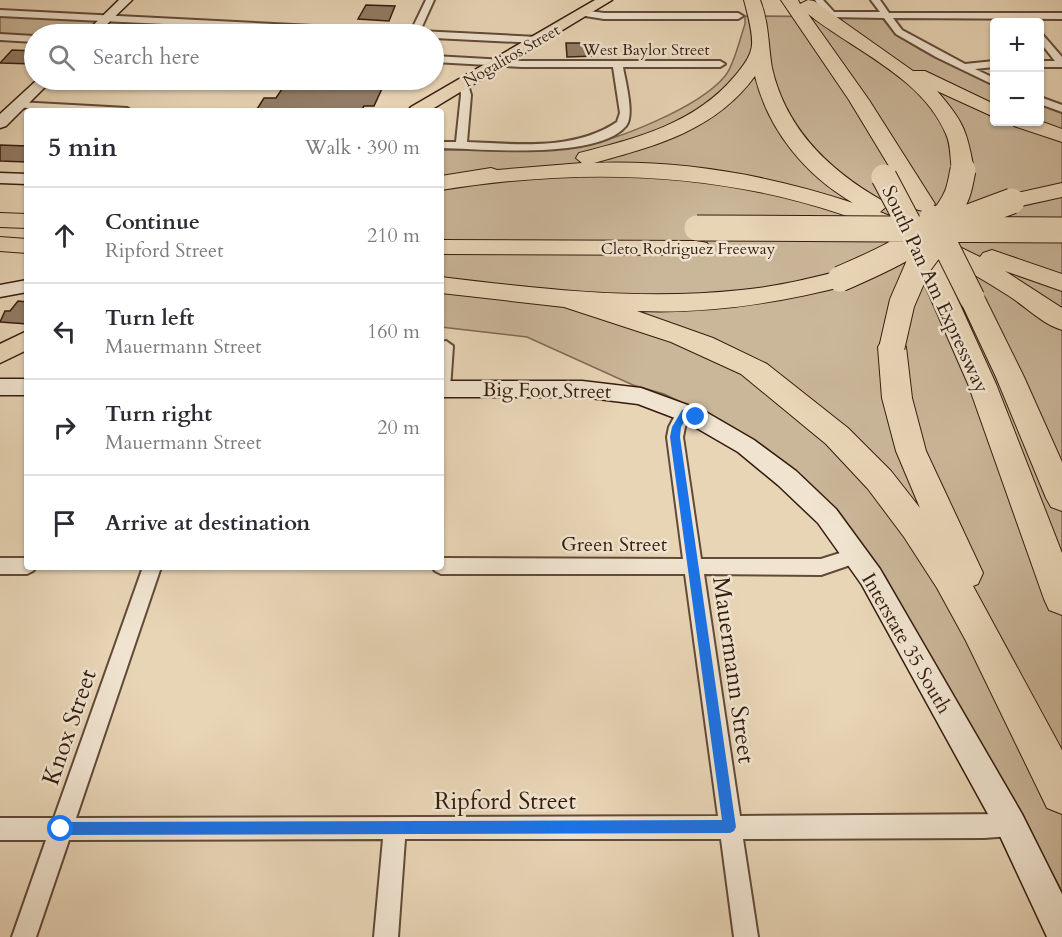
<!DOCTYPE html>
<html lang="en">
<head>
<meta charset="utf-8">
<style>
  body { margin:0; font-family:Cardo,serif; background:#f7f7f7; color:#2b2b33 }
  .controls { position:absolute; right:18px; top:18px; display:grid; overflow:hidden; border-radius:6px; box-shadow:0 2px 4px #0004 }
  .controls button { width:54px; height:54px; display:grid; place-items:center; padding:0; border:0; border-bottom:2px solid #e1e1e2; background:#fff; color:#2b2b33; font:30px sans-serif }
  .stop { position:absolute; width:18px; height:18px; margin:-14px; border:4px solid #1a73e8; border-radius:50%; background:#fff }
  .stop.end { background:#1a73e8; border-color:#fff; box-shadow:0 2px 6px #0008 }
  .list { margin:0; padding:0; list-style:none }
  h2 { display:flex; justify-content:space-between; align-items:center; height:78px; margin:0; padding:0 24px; font-size:26px }
  h2 small { font-size:20px; font-weight:400; color:#7c7c81 }
  .list li { display:grid; grid-template-columns:39px 1fr auto; gap:18px; align-items:center; box-sizing:border-box; height:96px; padding:0 24px; border-top:2px solid #e1e1e2 }
  .list b { display:block; font-size:22px; white-space:nowrap }
  .list p { margin:0; font-size:20px; white-space:nowrap; color:#7c7c81 }
  .list em { font-size:20px; font-style:normal; color:#7c7c81 }
  .icon { flex:none; width:33px; height:33px; fill:none; stroke:currentColor; stroke-width:2; stroke-linecap:round; stroke-linejoin:round }
  .map { position:relative; flex:none; width:1062px; height:937px; overflow:hidden }
  .search { position:absolute; background:#fff; box-shadow:0 2px 4px #0004; left:24px; top:24px; width:420px; height:66px; display:flex; align-items:center; gap:15px; box-sizing:border-box; padding:0 21px; border-radius:33px; color:#7c7c81; font-size:22px }
  .panel { position:absolute; background:#fff; box-shadow:0 2px 4px #0004; left:24px; top:108px; width:420px; height:462px; border-radius:6px }
  .map>svg:first-child { display:block }
</style>
</head>
<body>
<div class="map">
<svg width="1062" height="937" viewBox="0 0 1062 937">
  <rect width="100%" height="100%" fill="#e8d5b6"/>
  <filter id="stains"><feTurbulence type="fractalNoise" baseFrequency=".00333" numOctaves="4"/><feColorMatrix values="0 0 0 0 .2 0 0 0 0 .09 0 0 0 0 .02 0 0 0 .5 -.17"/></filter>
  <radialGradient id="worn" r=".72"><stop offset=".6" stop-color="#630" stop-opacity="0"/><stop offset="1" stop-color="#630" stop-opacity=".3"/></radialGradient>
  <path fill="#cab699" stroke="#806954" stroke-width="1.5" d="M0,15L294,29L290,34H34V37L0,35Z
    M745,16L881,17C904,49 960,68 994,85V122H1040V103L1062,112V891L885,576L835,512L703,413L664,394L633,385L527,337L441,327V150L574,148C615,141 699,108 725,76C734,66 740,38 745,24Z"/>
  <path fill="#927c65" stroke="#351c0e" stroke-width="1.5" d="M366,5L395,6L389,21L358,19Z
    M566,43H594L595,56L567,57Z
    M12,50L34,51V64L0,63Z
    M288,80H386L374,106H364L361,111L257,109L264,98H276Z
    M0,145L27,146V162L0,161Z
    M18,301L27,302V324L0,322L5,311H10Z"/>
  <g fill="none" stroke-linecap="round" stroke-linejoin="round">
    <g stroke="#624a38" stroke-width="4">
      <path id="street" d="M426,0H434L420,31L537,37L542,40L537,43L434,38V34H372L0,16V10L411,31Z
        M815,0H823L834,12H880L871,0H880L889,13H1062V19L893,18L902,30L965,64L994,61V67L975,69L994,78V85L936,57L896,34L884,18L829,17L822,12Z
        M582,10L604,13H738L743,16L738,19H604L579,15L577,13Z
        M0,34L34,36V42L0,40Z
        M1040,34L1043,35L1062,57V67H1040V61H1055L1040,42Z
        M434,56L522,61H720L725,64L720,67H623C625,80 635,115 626,126C598,160 482,149 441,148V142H456L461,95L459,81H467L471,95L467,142C517,144 574,151 617,122L620,113L613,67H522L434,62Z
        M1040,97L1062,105V112L1040,104Z
        M18,102L127,108L132,111H69L14,107L13,105Z
        M446,341L453,346L450,389L447,393L442,394L441,342Z
        M685,406L691,408L693,412L685,427L683,437L701,559H821L856,548L862,551L865,556L862,561L821,575L704,574L740,816L1011,814L1019,817L1022,825L1019,833L1011,836L984,838L743,839L758,937H734L721,839H405L398,937H374L383,839L69,840L36,937H12L46,840H0V818H54L143,567H161L76,818L718,816L685,574H441L435,571L432,567H441V558L683,559L667,437L669,427L679,408Z
        M0,558H27V567H36L33,571L27,574H0Z"/>
    </g>
    <g stroke="#351c0e" stroke-width="3">
      <path id="secondary" d="M119,0H132L97,34H84Z
        M37,80H52L6,126L0,128V114Z
        M0,173L27,174V184L0,183Z
        M27,280V292L0,297V285Z
        M0,379H27V395H0Z
        M441,381H582L641,388L704,411L754,440L796,471L836,509L880,569L1022,814L1062,894V937H1047L1000,836L862,585L818,523L778,485L738,452L688,423L638,404L582,397H441Z"/>
    </g>
    <g stroke="#351c0e" stroke-width="3">
      <path id="primary" d="M595,0H612L429,111H408L411,107Z
        M27,331V350L0,363V344Z"/>
    </g>
    <g stroke="#351c0e" stroke-width="2">
      <path id="highway" d="M744,0H760C769,22 768,45 772,68C786,130 830,171 883,201L887,206L880,212L929,232L980,257L983,253L992,250L1062,274V291L1005,271L1062,308V330C1042,324 1026,307 1009,296C978,276 946,258 913,243C765,173 601,164 441,190V176L491,168L497,170L582,163L576,158L579,153C637,138 694,124 734,77C740,70 749,59 751,50C755,38 747,12 744,0ZM755,76C768,130 805,175 853,203C769,175 682,160 594,163C656,146 716,130 755,76Z
        M781,0H798L800,4L808,0L814,1L913,71H925L994,104V117L937,91C964,122 967,131 974,170L971,175L963,177L955,175L952,170C950,158 951,145 946,134C922,77 853,50 808,14L869,100L935,204L931,209L923,211L915,209L849,100Z
        M1040,121L1062,129V142L1014,126L1011,122Z
        M1062,183V197L1012,208L1004,206L1000,201L1004,196Z
        M0,213L27,214V228L0,227Z
        M0,237L27,239V253L0,251Z
        M441,240L698,241L707,243L710,248L707,253L698,255L441,254Z
        M929,257L938,259L942,265L996,384L1062,553V615L1049,610L1044,599L968,384L916,265L920,259Z
        M840,271L849,273L853,279L849,285C779,303 709,314 637,311L713,338L767,364L848,428L891,471L920,508L896,451L882,398L878,347L882,340L892,338L902,340L906,347L912,398L926,451L983,573L978,584L973,586L1062,750V814L1047,808L966,641L937,588L904,537L868,489L826,444L741,374L671,342L564,307L441,293V277C540,289 641,301 741,290C775,287 807,279 840,271Z
        M972,290L981,292L985,298L1024,377L1062,462V511L1051,507L1046,498L996,377L959,298L963,292Z"/>
    </g>
    <use href="#street" fill="#f0e4d0" fill-rule="evenodd"/>
    <use href="#secondary" fill="#f0e4d0" fill-rule="evenodd"/>
    <use href="#primary" fill="#e8d5b6" fill-rule="evenodd"/>
    <use href="#highway" fill="#e8d5b6" fill-rule="evenodd"/>
    <g stroke="#351c0e" stroke-width="27" stroke-linecap="butt">
      <path id="highway-bridge" d="M884,177L920,245
        M932,218L972,298
        M697,228L1062,230
        M840,279C878,262 938,239 956,197C960,189 961,179 963,170
        M892,347L902,303L918,266L943,232L969,217L1012,201"/>
    </g>
    <use href="#highway-bridge" stroke="#e8d5b6" stroke-width="25"/>
  </g>
  <path fill="#1a73e8" d="M685,409L700,417L696,420L687,417L681,427L680,437L736,827L734,831L730,833L61,835L56,833L54,829L56,824L61,822L722,820L670,437L672,427L682,410Z"/>
  <g text-anchor="middle" stroke-width="5" stroke-linejoin="round" paint-order="stroke">
    <g font-size="16" fill="#351c0e" stroke="#f0e4d0">
      <text x="646" y="55">West Baylor Street</text>
      <text transform="translate(511 55) rotate(-30)" y="6">Nogalitos Street</text>
      <text x="688" y="254">Cleto Rodriguez Freeway</text>
    </g>
    <g font-size="20" fill="#351c0e" stroke="#f0e4d0">
      <text transform="translate(936 289) rotate(65)" y="7">South Pan Am Expressway</text>
      <text transform="translate(547 390) rotate(1)" y="7">Big Foot Street</text>
      <text x="614" y="551">Green Street</text>
      <text transform="translate(907 643) rotate(60)" y="7">Interstate 35 South</text>
    </g>
    <g font-size="24" fill="#351c0e" stroke="#f0e4d0">
      <text transform="translate(734 670) rotate(82)" y="8">Mauermann Street</text>
      <text transform="translate(69 727) rotate(-71)" y="8">Knox Street</text>
      <text x="505" y="809">Ripford Street</text>
    </g>
  </g>
  <rect width="100%" height="100%" filter="url(#stains)"/>
  <rect width="100%" height="100%" fill="url(#worn)"/>
</svg>
<div class="controls">
<button>+</button>
<button>−</button>
</div>
<div class="stop" style="left:61px;top:829px"></div>
<div class="stop end" style="left:696px;top:417px"></div>
<div class="search"><svg class="icon" aria-label="search" viewBox="0 0 24 24"><circle cx="10" cy="10" r="6"/><path d="M15 15l6 6"/></svg>Search here</div>
<section class="panel">
<h2>5 min<small>Walk · 390 m</small></h2>
<ul class="list">
<li><svg class="icon" aria-label="ahead" viewBox="0 0 24 24"><path d="M12 20V5M6 11l6-6 6 6"/></svg><div><b>Continue</b><p>Ripford Street</p></div><em>210 m</em></li>
<li><svg class="icon" aria-label="left" viewBox="0 0 24 24"><path d="M17 20v-9H6M10 6l-5 5 5 5"/></svg><div><b>Turn left</b><p>Mauermann Street</p></div><em>160 m</em></li>
<li><svg class="icon" aria-label="right" viewBox="0 0 24 24"><path d="M7 20v-9h11M14 6l5 5-5 5"/></svg><div><b>Turn right</b><p>Mauermann Street</p></div><em>20 m</em></li>
<li><svg class="icon" aria-label="arrive" viewBox="0 0 24 24"><path d="M6 21V4h12l-3 4 3 4H6"/></svg><div><b>Arrive at destination</b></div></li>
</ul>
</section>
</div>
</body>
</html>
